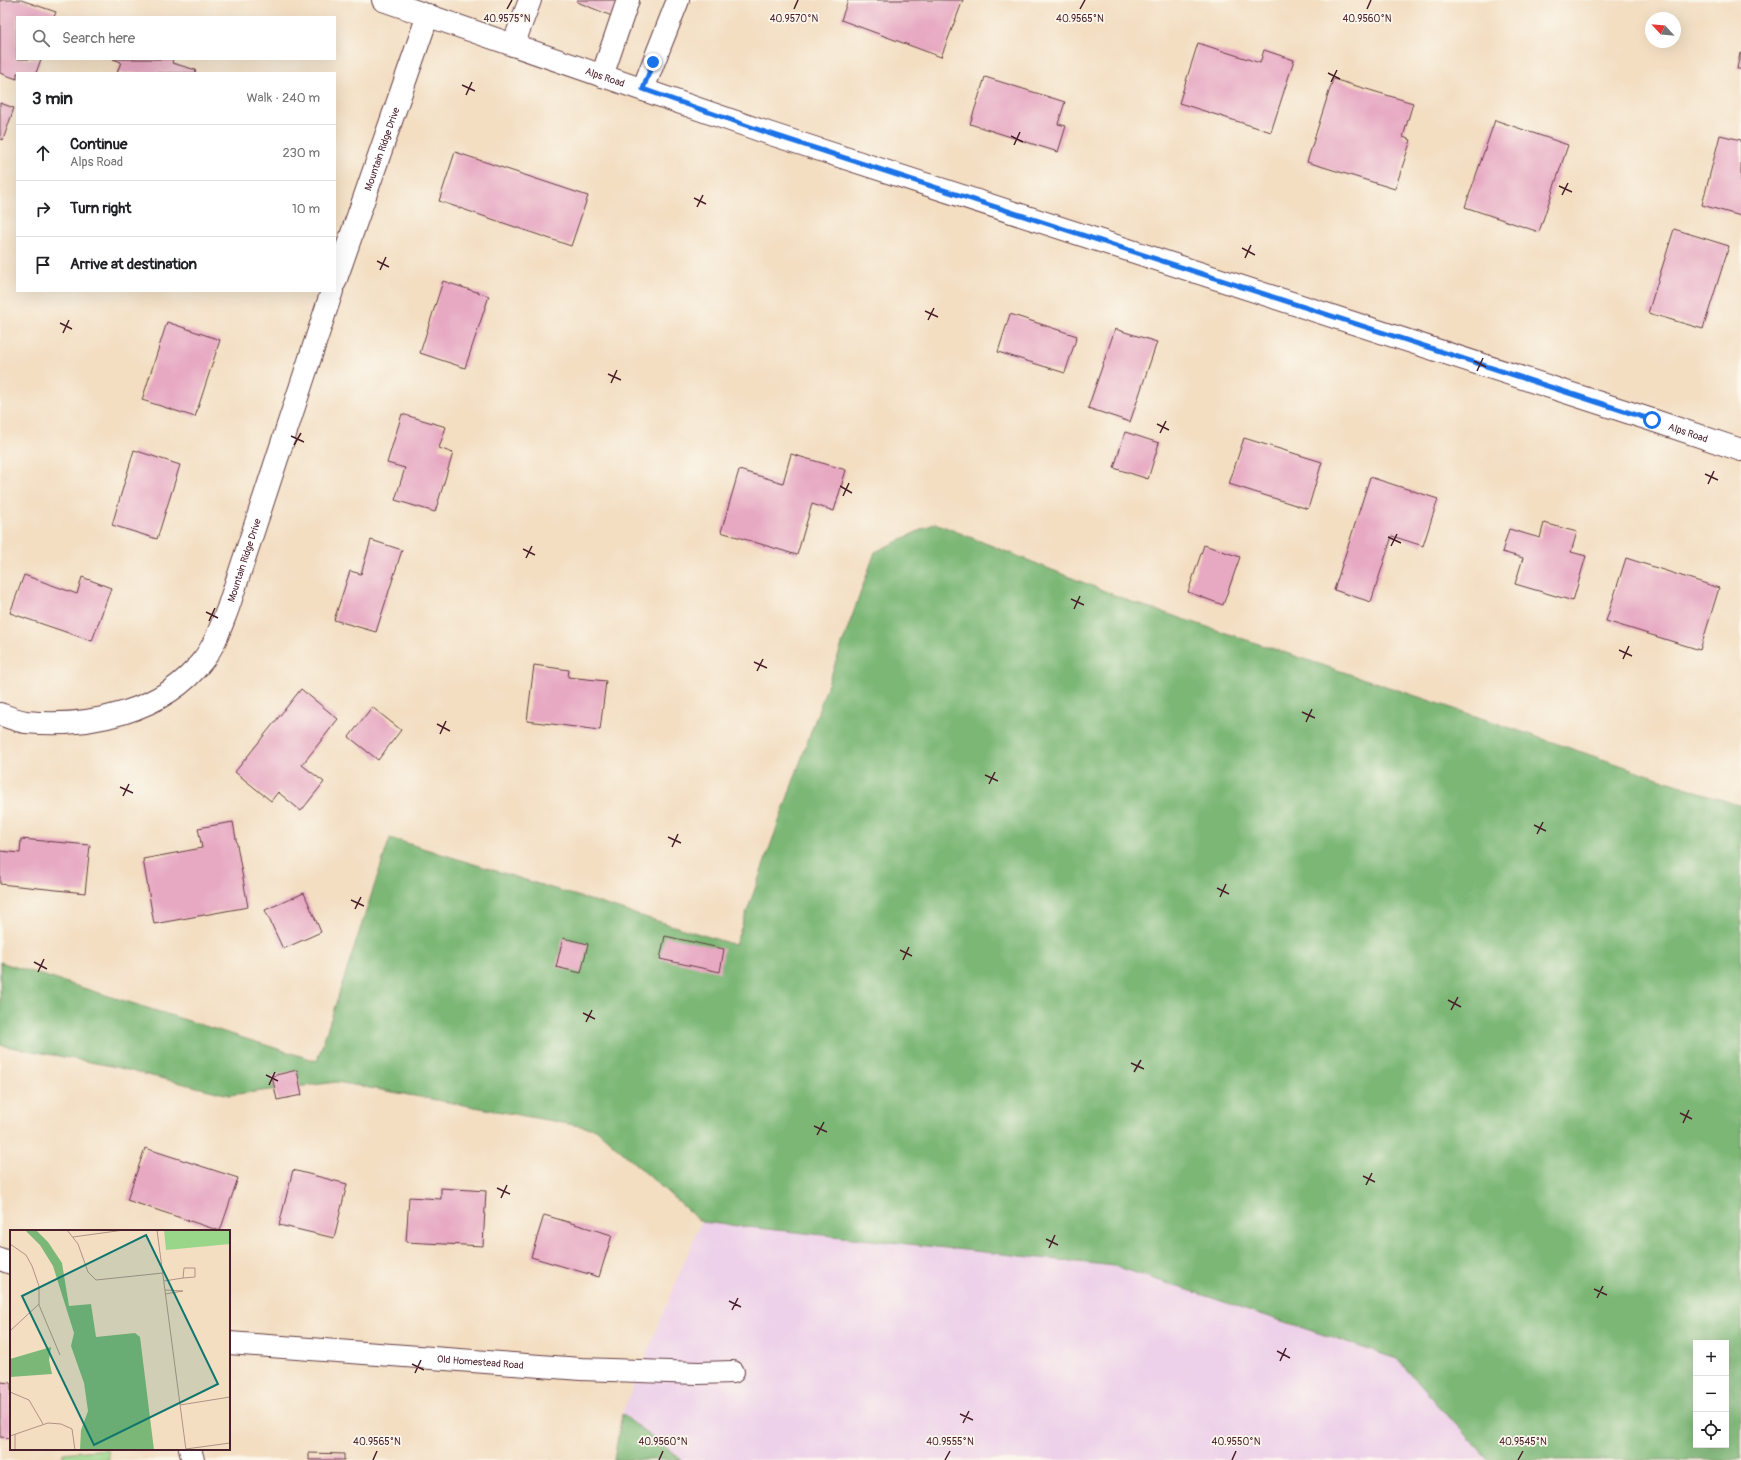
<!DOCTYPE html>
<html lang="en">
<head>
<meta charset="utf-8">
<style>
  body { margin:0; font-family:Pangolin,sans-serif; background:#f6f6f6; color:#202124 }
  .controls { position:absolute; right:12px; bottom:12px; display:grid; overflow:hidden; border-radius:0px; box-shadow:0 4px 16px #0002 }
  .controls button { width:36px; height:36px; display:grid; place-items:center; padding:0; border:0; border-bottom:1px solid #e0e0e0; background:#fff; color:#202124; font:20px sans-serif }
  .compass { position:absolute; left:1645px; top:12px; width:36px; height:36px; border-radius:50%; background:#fff; box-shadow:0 4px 16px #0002; rotate:296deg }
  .stop { position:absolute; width:12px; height:12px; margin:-9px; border:3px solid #1a73e8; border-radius:50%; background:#fff }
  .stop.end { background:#1a73e8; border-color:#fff; box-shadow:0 1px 4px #0008 }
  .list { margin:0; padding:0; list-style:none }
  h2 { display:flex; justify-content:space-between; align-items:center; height:52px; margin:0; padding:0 16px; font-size:17px }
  h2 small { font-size:13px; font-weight:400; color:#757577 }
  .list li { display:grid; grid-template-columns:26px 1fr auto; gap:12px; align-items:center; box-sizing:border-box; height:56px; padding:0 16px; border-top:1px solid #e0e0e0 }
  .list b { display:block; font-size:15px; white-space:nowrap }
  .list p { margin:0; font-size:13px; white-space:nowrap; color:#757577 }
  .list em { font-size:13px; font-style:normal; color:#757577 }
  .icon { flex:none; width:22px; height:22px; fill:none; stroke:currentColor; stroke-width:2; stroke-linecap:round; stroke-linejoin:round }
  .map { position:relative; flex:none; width:1741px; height:1460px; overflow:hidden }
  .search { position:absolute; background:#fff; box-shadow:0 4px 16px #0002; left:16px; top:16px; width:320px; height:44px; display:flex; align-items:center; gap:10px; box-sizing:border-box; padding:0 14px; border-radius:0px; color:#757577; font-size:15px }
  .panel { position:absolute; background:#fff; box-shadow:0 4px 16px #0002; left:16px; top:72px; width:320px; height:220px; border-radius:0px }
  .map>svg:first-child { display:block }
</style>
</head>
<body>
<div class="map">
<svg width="1741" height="1460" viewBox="0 0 1741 1460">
  <rect width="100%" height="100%" fill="#fbf7ec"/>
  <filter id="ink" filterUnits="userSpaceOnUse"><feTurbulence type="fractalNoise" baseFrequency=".025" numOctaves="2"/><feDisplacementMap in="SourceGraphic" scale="8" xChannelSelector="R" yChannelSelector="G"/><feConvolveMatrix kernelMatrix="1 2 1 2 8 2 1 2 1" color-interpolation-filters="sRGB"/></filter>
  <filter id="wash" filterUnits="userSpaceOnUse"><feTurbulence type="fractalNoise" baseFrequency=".012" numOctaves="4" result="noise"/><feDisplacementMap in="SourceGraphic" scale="16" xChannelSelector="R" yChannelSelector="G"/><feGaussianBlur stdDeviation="0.9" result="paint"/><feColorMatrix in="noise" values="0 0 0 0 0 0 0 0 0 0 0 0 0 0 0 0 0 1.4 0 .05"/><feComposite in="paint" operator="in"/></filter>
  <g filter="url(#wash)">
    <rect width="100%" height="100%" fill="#f3dec2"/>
    <path fill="#edd0e9" d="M701,1222L1115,1266L1397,1359L1488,1460H682L622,1414Z"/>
    <path fill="#9ad68a" stroke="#727a5a" d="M108,1449L109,1460H63V1453Z"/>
    <path fill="#7bb776" stroke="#626b50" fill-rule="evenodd" d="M935,523L1132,602L1422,698L1741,806V1460H1488L1397,1359L1115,1266L701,1222L596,1129L337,1082L229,1095L111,1066L0,1045V962L317,1061L390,838L735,945L875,552ZM1696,1343H1726V1445H1696Z
      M622,1414L682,1460H614Z"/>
    <g id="blocks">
      <path fill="#e7a9c2" d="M0,0H21L56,12L54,17H17V59H41L36,73H17V79L0,73Z
        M577,0H619L612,16L577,2Z
        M848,0H963L941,57L841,20Z
        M1198,43L1260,63L1264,50L1294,60L1271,132L1179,103Z
        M1740,53H1741V69H1737Z
        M113,59H173L172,63L196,70L195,73H117L121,62Z
        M985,77L1065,102L1058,124L1066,126L1058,152L970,124Z
        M1333,79L1413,103L1403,137L1411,140L1395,189L1307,162Z
        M0,103L14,108L3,140L0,139Z
        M1495,120L1568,145L1539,232L1465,207Z
        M1720,135L1741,140V216L1702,205Z
        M455,152L588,196L571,246L439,201Z
        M1674,229L1729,246L1703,329L1648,313Z
        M443,281L489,296L465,368L420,353Z
        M1010,314L1077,336L1065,373L998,352Z
        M167,322L220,340L195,417L142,400Z
        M1115,329L1157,342L1130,422L1088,408Z
        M402,414L446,427L439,448L453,453L435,512L395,500L405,468L387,463Z
        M1125,432L1159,443L1148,479L1114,468Z
        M1244,438L1322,462L1308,509L1229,484Z
        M134,450L180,465L157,539L112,525Z
        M791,454L846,470L834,511L812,504L797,555L721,532L739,470L783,483Z
        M1370,477L1438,499L1423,546L1392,536L1371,602L1334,590Z
        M1544,523L1577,532L1571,552L1586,556L1573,601L1515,584L1523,558L1502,552L1509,529L1540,538Z
        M371,540L402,550L376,632L334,620L350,571L361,574Z
        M1204,545L1240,557L1223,605L1188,592Z
        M1626,558L1719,588L1700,650L1606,621Z
        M24,575L77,594L82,577L111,588L92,641L10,613Z
        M534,665L569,670L568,677L606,681L600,730L527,721Z
        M301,689L338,719L302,765L324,782L301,811L278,792L271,801L235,772Z
        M372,707L401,730L378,760L349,737Z
        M233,822L248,907L154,924L143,859L202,848L198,828Z
        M21,839L90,845L85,893L0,884V851L20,853Z
        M304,893L321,932L283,949L265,910Z
        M665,936L724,949L720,972L660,959Z
        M563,938L588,944L581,973L556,967Z
        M297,1070L302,1095L277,1100L272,1076Z
        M145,1148L238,1178L220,1231L127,1200Z
        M293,1170L347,1184L334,1238L279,1225Z
        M441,1188L486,1191L483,1246L406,1242L409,1197L441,1199Z
        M544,1215L612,1235L599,1277L531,1257Z
        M0,1382L11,1383V1438L0,1437Z
        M309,1453L344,1454V1460H309Z"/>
    </g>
  </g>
  <g filter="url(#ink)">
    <use href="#blocks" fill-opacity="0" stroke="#633c42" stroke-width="1"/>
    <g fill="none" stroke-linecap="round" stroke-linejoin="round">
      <g stroke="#633c42" stroke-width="24">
        <g id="minor">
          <path d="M513,45L530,0"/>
          <path d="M602,76L628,0"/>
          <path d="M643,89L678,0"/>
          <path id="s1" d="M335,282L428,15"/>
          <path id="s2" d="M0,714C8,717 18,721 26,722C88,728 164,712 203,660C215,645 221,626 228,608L332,291"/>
          <path d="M0,1259L11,1263"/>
          <path id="s3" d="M229,1343L581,1369L698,1373L733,1372"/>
          <path d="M190,1449L193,1460"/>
        </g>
      </g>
      <g stroke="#633c42" stroke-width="24">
        <g id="major">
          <path id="s4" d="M383,0L768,133L1652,420L1741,450"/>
        </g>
      </g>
      <use href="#minor" stroke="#fff" stroke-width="22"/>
      <use href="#major" stroke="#fff" stroke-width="22"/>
    </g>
  </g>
  <g fill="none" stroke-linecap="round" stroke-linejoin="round" filter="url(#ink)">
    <path stroke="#1a73e8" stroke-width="5" d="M653,62L643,89L768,133L1652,420"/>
  </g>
  <path fill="none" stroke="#4a1f2b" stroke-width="1.5" d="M507,9L512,0M794,9L798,0M1080,9L1085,0M1367,9L1371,0M1328,73L1340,79M1331,82L1337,70M462,85L475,91M466,95L472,82M1011,136L1023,142M1014,145L1020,132M1559,186L1572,192M1562,195L1568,183M694,198L706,204M697,207L703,195M1242,248L1255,255M1245,258L1251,245M377,261L389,267M380,270L386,257M925,311L938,317M928,320L934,308M60,323L72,329M63,333L69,320M1474,361L1486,367M1477,371L1483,358M608,374L621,380M611,383L617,370M1157,424L1169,430M1160,433L1166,421M291,436L304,442M294,445L301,433M1705,474L1718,480M1708,484L1714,471M840,486L852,493M843,496L849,483M1388,537L1401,543M1391,546L1397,534M523,549L535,555M526,558L532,546M1071,599L1084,605M1074,609L1080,596M206,612L218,618M209,621L215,608M1619,650L1632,656M1623,659L1629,646M754,662L767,668M757,671L763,659M1302,712L1315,718M1306,722L1312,709M437,724L450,731M440,734L446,721M985,775L998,781M989,784L995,772M120,787L133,793M123,796L129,784M1534,825L1546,831M1537,834L1543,822M668,837L681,843M672,847L678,834M1217,888L1229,894M1220,897L1226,884M351,900L364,906M355,909L361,897M900,950L912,956M903,960L909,947M34,962L47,969M38,972L44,959M1448,1000L1461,1007M1451,1010L1458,997M583,1013L595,1019M586,1022L592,1010M1131,1063L1144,1069M1134,1072L1141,1060M266,1075L278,1081M269,1085L275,1072M1680,1113L1692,1119M1683,1123L1689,1110M814,1126L827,1132M817,1135L824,1122M1363,1176L1375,1182M1366,1185L1372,1173M497,1188L510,1194M501,1198L507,1185M1046,1239L1058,1245M1049,1248L1055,1235M1594,1289L1607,1295M1597,1298L1603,1286M729,1301L741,1307M732,1310L738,1298M1277,1351L1290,1358M1280,1361L1286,1348M412,1364L424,1370M415,1373L421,1360M960,1414L973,1420M963,1423L969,1411M373,1460L377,1451M659,1460L663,1451M945,1460L950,1451M1232,1460L1236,1451M1518,1460L1523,1451"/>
  <g text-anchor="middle" stroke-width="3.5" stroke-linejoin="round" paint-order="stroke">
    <g font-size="10" fill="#4a1f2b" stroke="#fbf7ec">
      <text dy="4" stroke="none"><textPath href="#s4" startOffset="235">Alps Road</textPath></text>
      <text dy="4" stroke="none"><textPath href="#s1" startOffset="141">Mountain Ridge Drive</textPath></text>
      <text dy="4" stroke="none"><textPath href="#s4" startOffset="1375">Alps Road</textPath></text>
      <text dy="4" stroke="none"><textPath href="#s2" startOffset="331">Mountain Ridge Drive</textPath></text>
      <text dy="4" stroke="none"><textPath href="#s3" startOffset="252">Old Homestead Road</textPath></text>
    </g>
  </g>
  <g transform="translate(10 1230)">
    <rect width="220" height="220" fill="#f3dec2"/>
    <path d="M154,0H220V14L156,20Z" fill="#9ad68a"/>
    <path d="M15,0H26L38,12L52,33L59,76L81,74L86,107L125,103L130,107L144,220H70L71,200L78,181L74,153L61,116L64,103L43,36L30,15ZM41,117L39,130L42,144L0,147V129Z" fill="#7bb776"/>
    <path fill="none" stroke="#af9286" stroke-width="1" d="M57,0L68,14L78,42L86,50L153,43M147,0L176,220M63,7L114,0M0,14L16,25L22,36L29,56V75L50,125M154,51L173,48L174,38H185V47L173,48M155,60L173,61L155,64M0,101L29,74M0,162L19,170L33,194M170,175L220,167M5,204V220M0,206L38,193L51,194L62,199L65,220M176,219L220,213"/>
    <path fill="#0f766e" fill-opacity="0.15" stroke="#0f766e" stroke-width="2" d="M136,5L208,154L84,215L12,66Z"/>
    <rect width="220" height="220" fill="none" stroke="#4a1f2b" stroke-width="2"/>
  </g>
  <g font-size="10" text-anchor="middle" fill="#4a1f2b" stroke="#fbf7ec" stroke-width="3.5" stroke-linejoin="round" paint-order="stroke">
    <text x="507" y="22">40.9575°N</text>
    <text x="794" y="22">40.9570°N</text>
    <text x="1080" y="22">40.9565°N</text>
    <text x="1367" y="22">40.9560°N</text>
    <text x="377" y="1445">40.9565°N</text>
    <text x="663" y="1445">40.9560°N</text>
    <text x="950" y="1445">40.9555°N</text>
    <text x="1236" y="1445">40.9550°N</text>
    <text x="1523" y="1445">40.9545°N</text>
  </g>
</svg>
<div class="controls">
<button>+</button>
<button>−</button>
<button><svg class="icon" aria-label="locate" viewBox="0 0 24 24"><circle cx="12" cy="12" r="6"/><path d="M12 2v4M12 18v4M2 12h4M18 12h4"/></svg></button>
</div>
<svg class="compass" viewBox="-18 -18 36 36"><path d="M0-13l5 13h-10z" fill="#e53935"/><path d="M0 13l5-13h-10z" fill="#757577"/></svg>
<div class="stop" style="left:1652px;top:420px"></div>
<div class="stop end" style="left:653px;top:62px"></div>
<div class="search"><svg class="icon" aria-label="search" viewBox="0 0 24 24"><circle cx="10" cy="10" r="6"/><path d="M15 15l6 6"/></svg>Search here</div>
<section class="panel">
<h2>3 min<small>Walk · 240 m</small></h2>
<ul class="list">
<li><svg class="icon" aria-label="ahead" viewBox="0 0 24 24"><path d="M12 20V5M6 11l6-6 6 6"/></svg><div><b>Continue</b><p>Alps Road</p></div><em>230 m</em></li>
<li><svg class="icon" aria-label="right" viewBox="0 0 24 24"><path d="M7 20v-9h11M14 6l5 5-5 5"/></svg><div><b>Turn right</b></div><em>10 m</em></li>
<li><svg class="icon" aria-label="arrive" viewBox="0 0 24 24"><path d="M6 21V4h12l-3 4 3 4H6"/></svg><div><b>Arrive at destination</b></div></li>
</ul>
</section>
</div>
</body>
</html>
